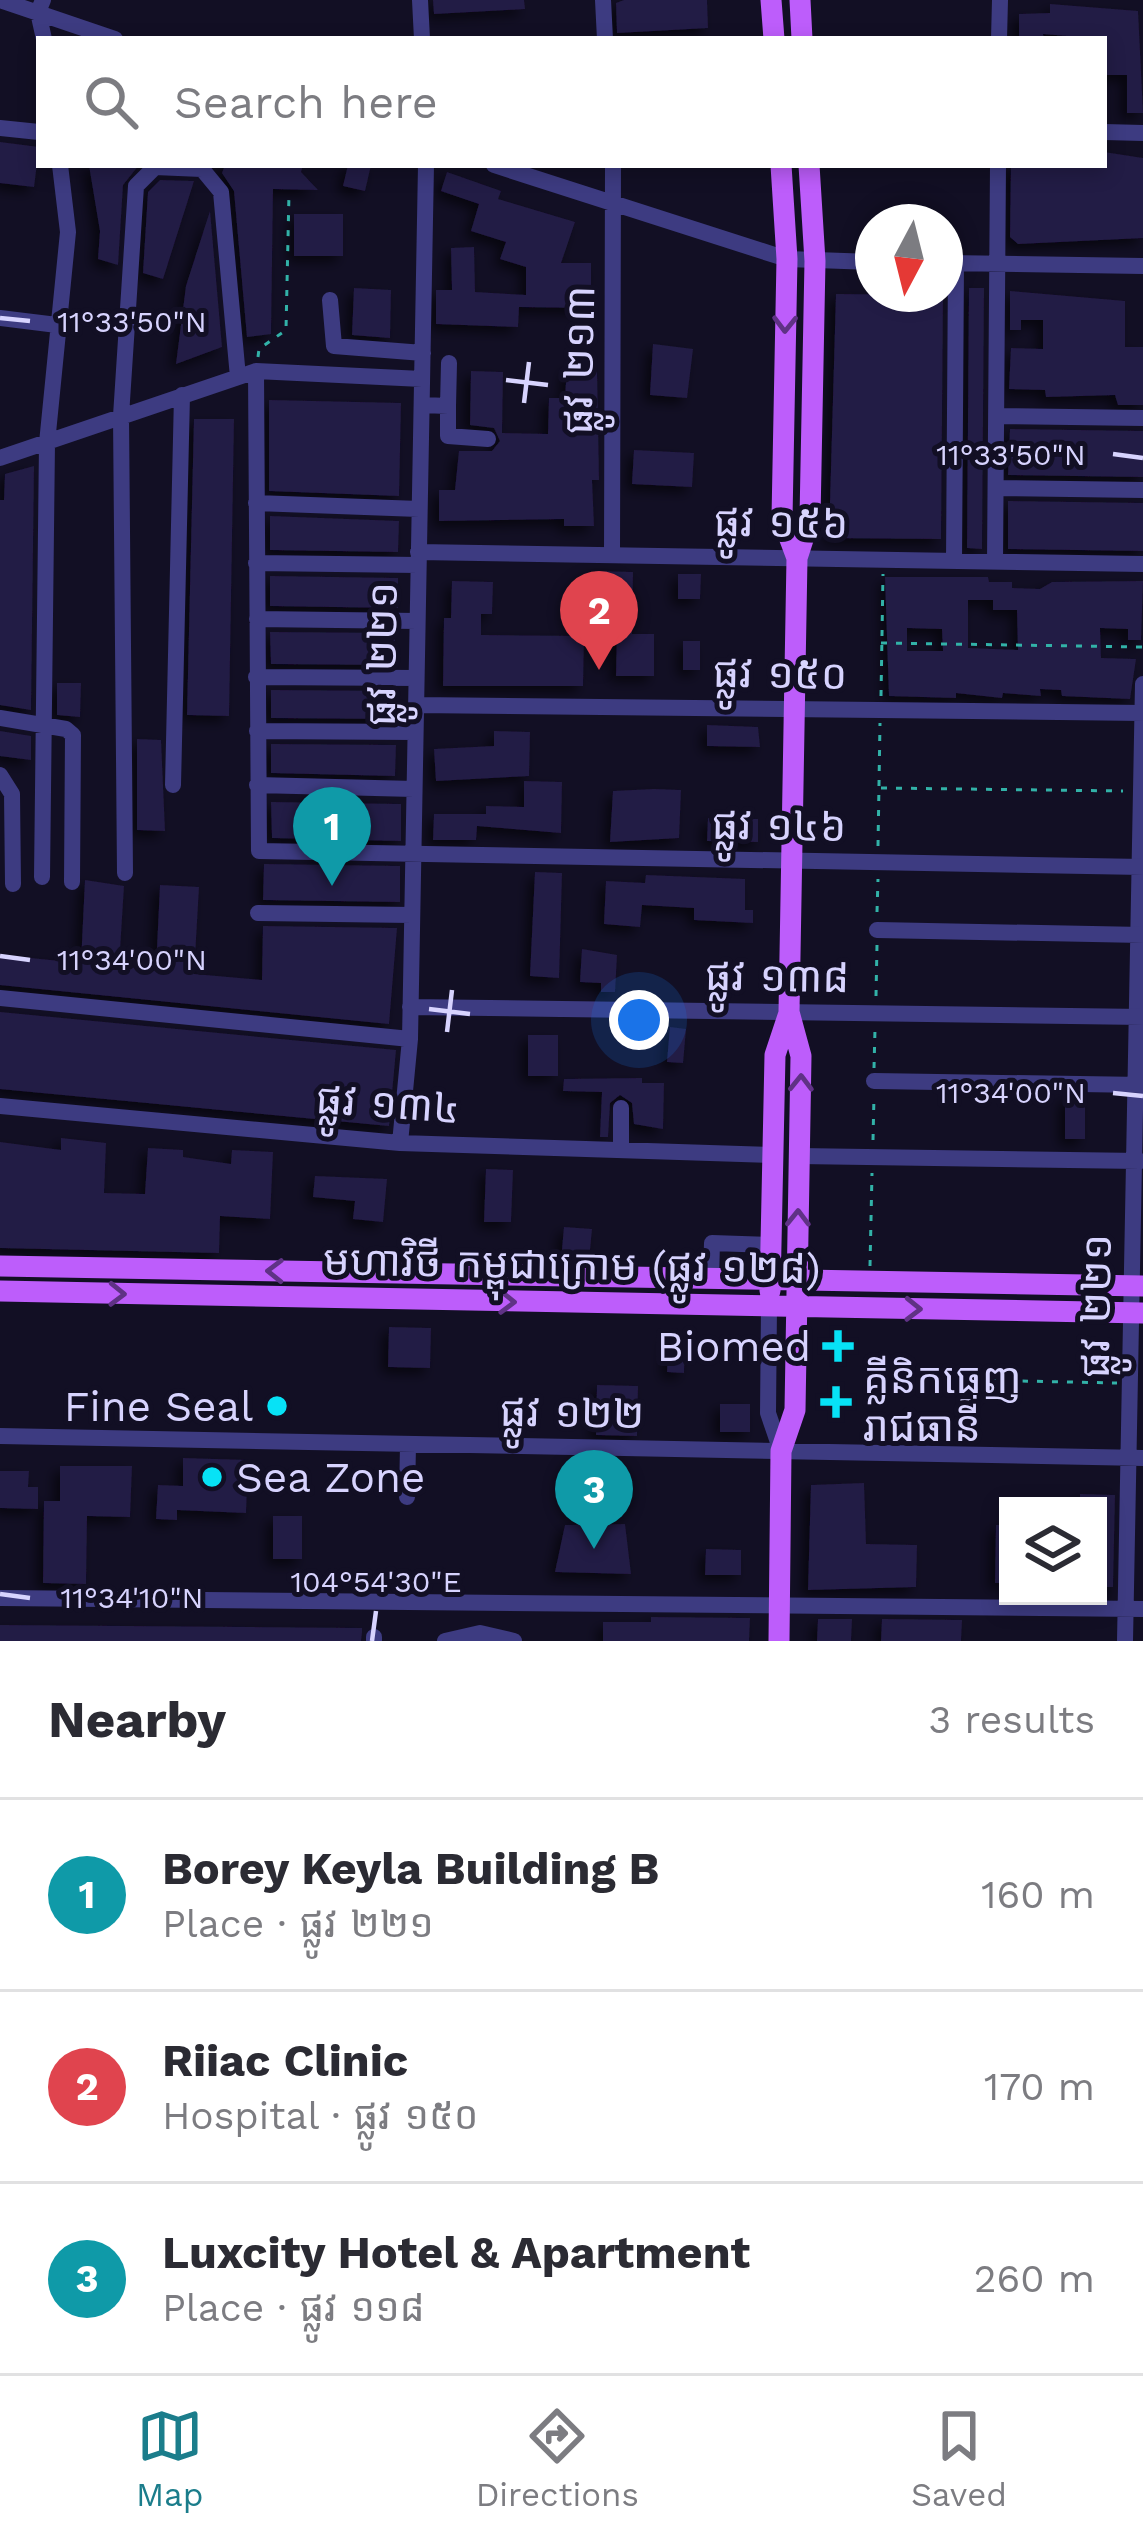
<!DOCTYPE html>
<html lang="en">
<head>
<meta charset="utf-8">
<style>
  body { margin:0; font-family:"Work Sans","Noto Sans Khmer",sans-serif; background:#f2f2f3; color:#2b2b33 }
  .controls { position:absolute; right:36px; bottom:36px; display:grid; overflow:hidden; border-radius:0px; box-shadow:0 6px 18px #0003 }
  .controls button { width:108px; height:108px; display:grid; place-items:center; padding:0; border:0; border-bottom:3px solid #e1e1e2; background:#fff; color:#2b2b33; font:60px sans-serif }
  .compass { position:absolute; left:855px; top:204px; width:108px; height:108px; border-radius:50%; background:#fff; box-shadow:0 6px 18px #0003; rotate:187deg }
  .you { position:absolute; left:639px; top:1020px; width:42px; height:42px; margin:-30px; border:9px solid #fff; border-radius:50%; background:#1a73e8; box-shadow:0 0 0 18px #1a73e833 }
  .badge { display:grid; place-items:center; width:78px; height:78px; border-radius:50%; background:#1b7d8b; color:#fff; font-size:39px; font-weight:700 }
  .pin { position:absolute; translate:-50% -99px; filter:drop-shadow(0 3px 6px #0008) }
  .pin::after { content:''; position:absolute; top:63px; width:42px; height:36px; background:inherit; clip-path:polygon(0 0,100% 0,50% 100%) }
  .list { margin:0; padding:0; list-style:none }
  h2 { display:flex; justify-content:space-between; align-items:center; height:156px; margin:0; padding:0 48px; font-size:51px }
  h2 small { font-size:39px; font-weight:400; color:#7c7c81 }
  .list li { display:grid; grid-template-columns:78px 1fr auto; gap:36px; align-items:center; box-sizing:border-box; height:192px; padding:0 48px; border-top:3px solid #e1e1e2 }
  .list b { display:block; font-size:45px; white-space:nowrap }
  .list p { margin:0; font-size:39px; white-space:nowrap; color:#7c7c81 }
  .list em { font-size:39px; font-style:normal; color:#7c7c81 }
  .icon { flex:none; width:66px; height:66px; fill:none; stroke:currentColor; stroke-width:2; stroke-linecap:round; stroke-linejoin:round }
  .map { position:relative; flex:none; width:1143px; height:1641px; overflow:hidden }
  .search { position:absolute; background:#fff; box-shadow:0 6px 18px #0003; left:36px; right:36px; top:36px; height:132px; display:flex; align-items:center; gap:30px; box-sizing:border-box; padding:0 42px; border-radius:0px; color:#7c7c81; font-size:45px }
  .sheet { height:732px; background:#fff }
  nav { display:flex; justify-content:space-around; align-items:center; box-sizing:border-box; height:168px; border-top:3px solid #e1e1e2; background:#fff; font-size:33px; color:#7c7c81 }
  nav a { display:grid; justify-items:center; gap:6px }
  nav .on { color:#1b7d8b }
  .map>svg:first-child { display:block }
</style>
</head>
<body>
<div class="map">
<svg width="1143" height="1641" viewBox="0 0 1143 1641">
  <defs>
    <filter id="shadow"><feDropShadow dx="-6" dy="6" stdDeviation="6" flood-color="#0009"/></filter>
  </defs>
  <rect width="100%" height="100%" fill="#120f24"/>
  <path fill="#231b44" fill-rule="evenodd" filter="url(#shadow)" d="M433,0H524L525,9L434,14Z
    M624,0H707L708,28L617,33L616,3Z
    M1050,4L1138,11L1143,113H1127V75H1104V39L1043,34L1044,39H1019V14L1050,13Z
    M0,142L39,147L34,187L0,183Z
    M1104,152L1143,158V238L1018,244L1010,237L1011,165H1104Z
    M89,165H139L123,185L118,265L98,259L100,231Z
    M225,165H303L301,172L318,190L273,189L271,334L247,337L234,191L222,173Z
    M348,165H371L365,191L343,186Z
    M447,172L501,191L498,199L575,222L561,263H591V308L519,307L518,327L436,324V290H452L451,248L474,247L475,292L526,295V267L500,259L506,242L471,231L479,204L441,191Z
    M160,180L194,181L163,279L143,273L148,192Z
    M210,211L222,347L176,364L186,286Z
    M294,214H343V256H294Z
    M354,288L391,290L390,338L352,335Z
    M969,288H984L982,549L967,548Z
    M1010,291L1125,301V347H1143V405H1118L1115,395L1046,397L1045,390L1009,389L1011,348L1043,349V320H1021V330H1010Z
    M836,294L943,295L941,539L829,538Z
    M653,344L693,349L687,398L650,395Z
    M567,367L597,369L599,480H592L594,526H564V519L439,521V490H455L459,451H492L500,441L494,428L470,425L471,371L503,372L502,433L548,434L549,398H565Z
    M269,400L401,403L399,496L269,491Z
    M194,419H234L229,716L187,715Z
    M1010,429L1143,431V477L1008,475Z
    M634,450L694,453L692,487L632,484Z
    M34,466L31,710L0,705V500H4L5,474Z
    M1008,501L1143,503V551L1008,549Z
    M270,516L399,521L398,552L270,550Z
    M595,571L633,572L632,634H654V676H616L617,629L594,628Z
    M678,574H701L700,599H678Z
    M270,576L398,578V608L270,606Z
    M885,577H988L989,582H1012V588L1040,589L1052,582L1143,581L1141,640H1128V629L1100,628L1101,658L1136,659L1130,699L1062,696L1061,690L1040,689L1041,696L1003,693L1002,698L956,693V698L889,696ZM968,600H993V610H1017L1018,650L968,648ZM907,628L942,629L943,651H907Z
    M452,581L493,582L492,614H481V635L584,636L583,686H443L444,618H451Z
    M270,632L395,633V665L271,664Z
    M683,641H700V670H683Z
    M57,683H81L80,717L57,715Z
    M271,690L396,691L395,719L271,718Z
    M707,725L758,727L760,747L707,746Z
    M0,731L31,736V760L0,756Z
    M494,731L530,732L529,776L436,781L434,749L494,746Z
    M137,739L161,740L165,831L137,830Z
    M271,744L396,745L395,776L271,773Z
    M524,781L562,782L561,833L477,826L476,840H433L434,814H486V806L524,807Z
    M654,789L681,790L679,838L610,842L613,791Z
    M271,802L401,804V841L272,838Z
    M708,818L758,819V842L707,841Z
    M264,864L400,866V902L263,900Z
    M535,872L562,873L559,978L530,976Z
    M646,875L745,879V910H753V923L694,920V908L642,905L640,927L604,924L606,881L645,883Z
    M85,880L124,886L119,966L156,970L160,885L199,887L194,974L262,980L263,926L397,928L389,1024L0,985V955L81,963Z
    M582,949L617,955L615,992H601V983L580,982Z
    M0,1012L396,1050L389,1126L0,1089Z
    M670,1027L686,1029L683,1063L667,1062Z
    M528,1035H558V1076H528Z
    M642,1078V1083H664L663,1129L634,1124L632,1103L620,1095L610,1103L608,1137H600L602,1092L563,1091L564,1079Z
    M1065,1097H1085V1139H1065Z
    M61,1138L106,1143L104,1193L145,1194L148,1148L183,1150V1157L231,1164L232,1150L273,1152L270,1219L220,1216L219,1253L0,1248V1142L61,1150Z
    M486,1169L513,1170L511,1222H484Z
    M315,1176L387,1179L383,1222L353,1219L355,1201L313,1197Z
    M564,1227L592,1229L589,1261H561Z
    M389,1327L431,1328L430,1368L388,1367Z
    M669,1335H685L684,1373L667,1372Z
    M597,1385L638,1386L637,1436L596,1435Z
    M720,1404H750V1432H720Z
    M183,1458L248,1460L246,1513L177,1510V1520L156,1519L158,1485L183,1486Z
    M60,1466H132L130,1517L87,1516L86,1584L43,1583L44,1501H60Z
    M0,1471H29L28,1487H38V1509L0,1508Z
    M864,1483L866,1544L917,1545L916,1587L808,1590L811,1485Z
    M1080,1494L1115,1495L1113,1587H1098V1506H1080Z
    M273,1516H302V1559H273Z
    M625,1524L631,1574L555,1572L565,1525Z
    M996,1525H1008V1583H995Z
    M706,1549L741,1550V1575H705Z
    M651,1617L750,1618L749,1641H603V1622H651Z
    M818,1619H852L851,1641H817Z
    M882,1619L962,1620L961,1641H881Z
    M0,1625L362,1628V1632L361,1641H0Z"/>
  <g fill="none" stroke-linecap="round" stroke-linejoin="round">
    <path stroke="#32b2a8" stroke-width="3" stroke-dasharray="6 9" stroke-linecap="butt" d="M258,357L259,349L286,330L289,193
      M881,643L1143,647
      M881,696L883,574
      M881,788L1123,791
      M878,846L880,723
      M877,912L878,879
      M876,996L877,945
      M874,1068L875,1029
      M873,1140L874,1095
      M870,1266L872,1173
      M872,1378L1117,1383"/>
    <path stroke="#3d3b81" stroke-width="16" d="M0,0L115,39
      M43,0L38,12L44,39
      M420,0L422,39
      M603,0L605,39
      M999,39L1000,0
      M0,128L39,132
      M1104,132L1143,133
      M494,165L787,259L873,262
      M946,263L1143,266
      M330,300L334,346L423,353
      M0,318L57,325
      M256,371L259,851L1143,867
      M422,405L448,406L449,363
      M448,406V436L488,439
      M997,416L1143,418
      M0,458L256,371L422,379
      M996,488L1143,490
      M256,503L419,509
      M418,552L1143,564
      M612,555L613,165
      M954,561L956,264
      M995,562L998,165
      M256,563L418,565
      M257,619L417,621
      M256,677L416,678
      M416,705L1143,713
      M0,718L66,729L73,735L72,882
      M257,731L415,732
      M0,775L12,794L13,884
      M173,785L182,395
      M257,785L414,789
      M125,873L121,416L136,186L155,167L202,169L221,192L238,377
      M42,877L47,443L68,232L60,165
      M258,913L412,915
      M877,930L1143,935
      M0,998L410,1039
      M410,1007L1143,1017
      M874,1081L1143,1085
      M0,1106L400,1143L772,1155
      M400,1143L410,1039L426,165
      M621,1150V1108
      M799,1156L1140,1161
      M711,1279L712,1243L770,1245
      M769,1306L768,1413L781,1451
      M0,1436L1143,1458
      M407,1497L408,1445
      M0,1598L1143,1609
      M374,1641V1637
      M445,1641L480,1633L514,1641
      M1125,1641L1143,684"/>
    <path stroke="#bd5dfb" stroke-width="21" d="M771,0L774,39
      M800,0L802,39
      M781,165L787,259L782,518L797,558
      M0,1266L1143,1286
      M0,1291L1143,1313
      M770,1291L775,1055L789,1013
      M779,1641L781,1451L795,1410L801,1056L789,1012L797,558L810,518L815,261L809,165"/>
  </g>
  <defs><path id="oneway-chevron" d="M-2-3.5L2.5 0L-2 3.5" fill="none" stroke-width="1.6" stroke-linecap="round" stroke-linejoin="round" transform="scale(3)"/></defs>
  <g stroke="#5f3285">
    <use href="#oneway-chevron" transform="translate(785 324) rotate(91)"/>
    <use href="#oneway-chevron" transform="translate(801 1083) rotate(-89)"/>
    <use href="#oneway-chevron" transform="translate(798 1218) rotate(-89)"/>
    <use href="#oneway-chevron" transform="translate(275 1271) rotate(-179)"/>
    <use href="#oneway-chevron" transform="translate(117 1294) rotate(1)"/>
    <use href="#oneway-chevron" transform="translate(507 1302) rotate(1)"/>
    <use href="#oneway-chevron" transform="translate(913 1309) rotate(1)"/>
  </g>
  <path fill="none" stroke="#d7d3fe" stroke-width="4.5" d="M0,318L30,321M506,380L548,385M524,403L529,362M1113,454L1143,458M0,956L30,960M429,1009L470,1014M447,1032L452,990M1113,1093L1143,1096M0,1594L30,1598M372,1641L376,1611"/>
  <g fill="#07e2f6" stroke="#120f24" stroke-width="4.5">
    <path d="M832 1328h12v12h12v12h-12v12h-12v-12h-12v-12h12z"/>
    <path d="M830 1384h12v12h12v12h-12v12h-12v-12h-12v-12h12z"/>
    <circle cx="277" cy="1406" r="12"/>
    <circle cx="212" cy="1477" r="12"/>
  </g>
  <g text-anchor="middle" stroke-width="10" stroke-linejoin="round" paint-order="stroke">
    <g font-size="42" fill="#d7d3fe" stroke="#120f24">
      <text transform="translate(578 360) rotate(-89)" y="15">ផ្លូវ ២១៣</text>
      <text transform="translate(781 522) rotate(1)" y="15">ផ្លូវ ១៥៦</text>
      <text transform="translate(381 654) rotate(-89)" y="15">ផ្លូវ ២២១</text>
      <text transform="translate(780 673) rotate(1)" y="15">ផ្លូវ ១៥០</text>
      <text transform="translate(779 825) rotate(1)" y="15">ផ្លូវ ១៤៦</text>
      <text transform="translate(777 976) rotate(1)" y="15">ផ្លូវ ១៣៨</text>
      <text transform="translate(388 1103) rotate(4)" y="15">ផ្លូវ ១៣៤</text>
      <text transform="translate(572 1264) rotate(1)" y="15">មហាវិថី កម្ពុជាក្រោម (ផ្លូវ ១២៨)</text>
      <text transform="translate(1095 1306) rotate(-89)" y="15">ផ្លូវ ២២១</text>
      <text transform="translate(572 1412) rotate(1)" y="15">ផ្លូវ ១២២</text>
    </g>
    <g font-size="42" fill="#d7d3fe" stroke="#120f24" text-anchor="end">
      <text x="811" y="1361">Biomed</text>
      <text x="863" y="1393" text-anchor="start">គ្លីនិកធ្មេញ<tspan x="863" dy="48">រាជធានី</tspan></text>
      <text x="253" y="1421">Fine Seal</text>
      <text x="236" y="1492" text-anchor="start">Sea Zone</text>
    </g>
  </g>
  <g font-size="30" text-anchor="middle" fill="#d7d3fe" stroke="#120f24" stroke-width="10" stroke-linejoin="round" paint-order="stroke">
    <text x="132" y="332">11°33'50"N</text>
    <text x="1011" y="465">11°33'50"N</text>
    <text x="132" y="970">11°34'00"N</text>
    <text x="1011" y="1103">11°34'00"N</text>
    <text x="376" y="1592">104°54'30"E</text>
    <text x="132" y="1608">11°34'10"N</text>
  </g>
</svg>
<div class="controls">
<button><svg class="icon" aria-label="layers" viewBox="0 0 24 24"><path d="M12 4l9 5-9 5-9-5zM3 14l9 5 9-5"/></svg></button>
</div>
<svg class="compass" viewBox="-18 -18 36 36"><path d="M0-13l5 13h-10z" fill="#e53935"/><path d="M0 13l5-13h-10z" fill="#7c7c81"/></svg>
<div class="you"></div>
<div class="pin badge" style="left:332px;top:886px;background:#0f9aa8">1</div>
<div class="pin badge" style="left:599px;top:670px;background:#e0444e">2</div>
<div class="pin badge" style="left:594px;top:1549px;background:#0f9aa8">3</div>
<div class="search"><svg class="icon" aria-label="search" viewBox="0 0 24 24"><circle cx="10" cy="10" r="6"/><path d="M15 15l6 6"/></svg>Search here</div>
</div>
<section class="sheet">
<h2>Nearby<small>3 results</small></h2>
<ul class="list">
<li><span class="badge" style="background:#0f9aa8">1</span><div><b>Borey Keyla Building B</b><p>Place · ផ្លូវ ២២១</p></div><em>160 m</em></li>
<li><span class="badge" style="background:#e0444e">2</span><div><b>Riiac Clinic</b><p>Hospital · ផ្លូវ ១៥០</p></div><em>170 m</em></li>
<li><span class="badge" style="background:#0f9aa8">3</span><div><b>Luxcity Hotel &amp; Apartment</b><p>Place · ផ្លូវ ១១៨</p></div><em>260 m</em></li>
</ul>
</section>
<nav>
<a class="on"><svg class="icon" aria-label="map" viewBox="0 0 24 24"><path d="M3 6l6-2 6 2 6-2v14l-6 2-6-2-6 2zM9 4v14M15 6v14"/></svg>Map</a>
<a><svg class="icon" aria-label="directions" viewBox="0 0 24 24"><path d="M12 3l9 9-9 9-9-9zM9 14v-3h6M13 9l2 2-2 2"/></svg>Directions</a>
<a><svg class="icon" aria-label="saved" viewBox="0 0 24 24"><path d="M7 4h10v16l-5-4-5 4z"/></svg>Saved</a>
</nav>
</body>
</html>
